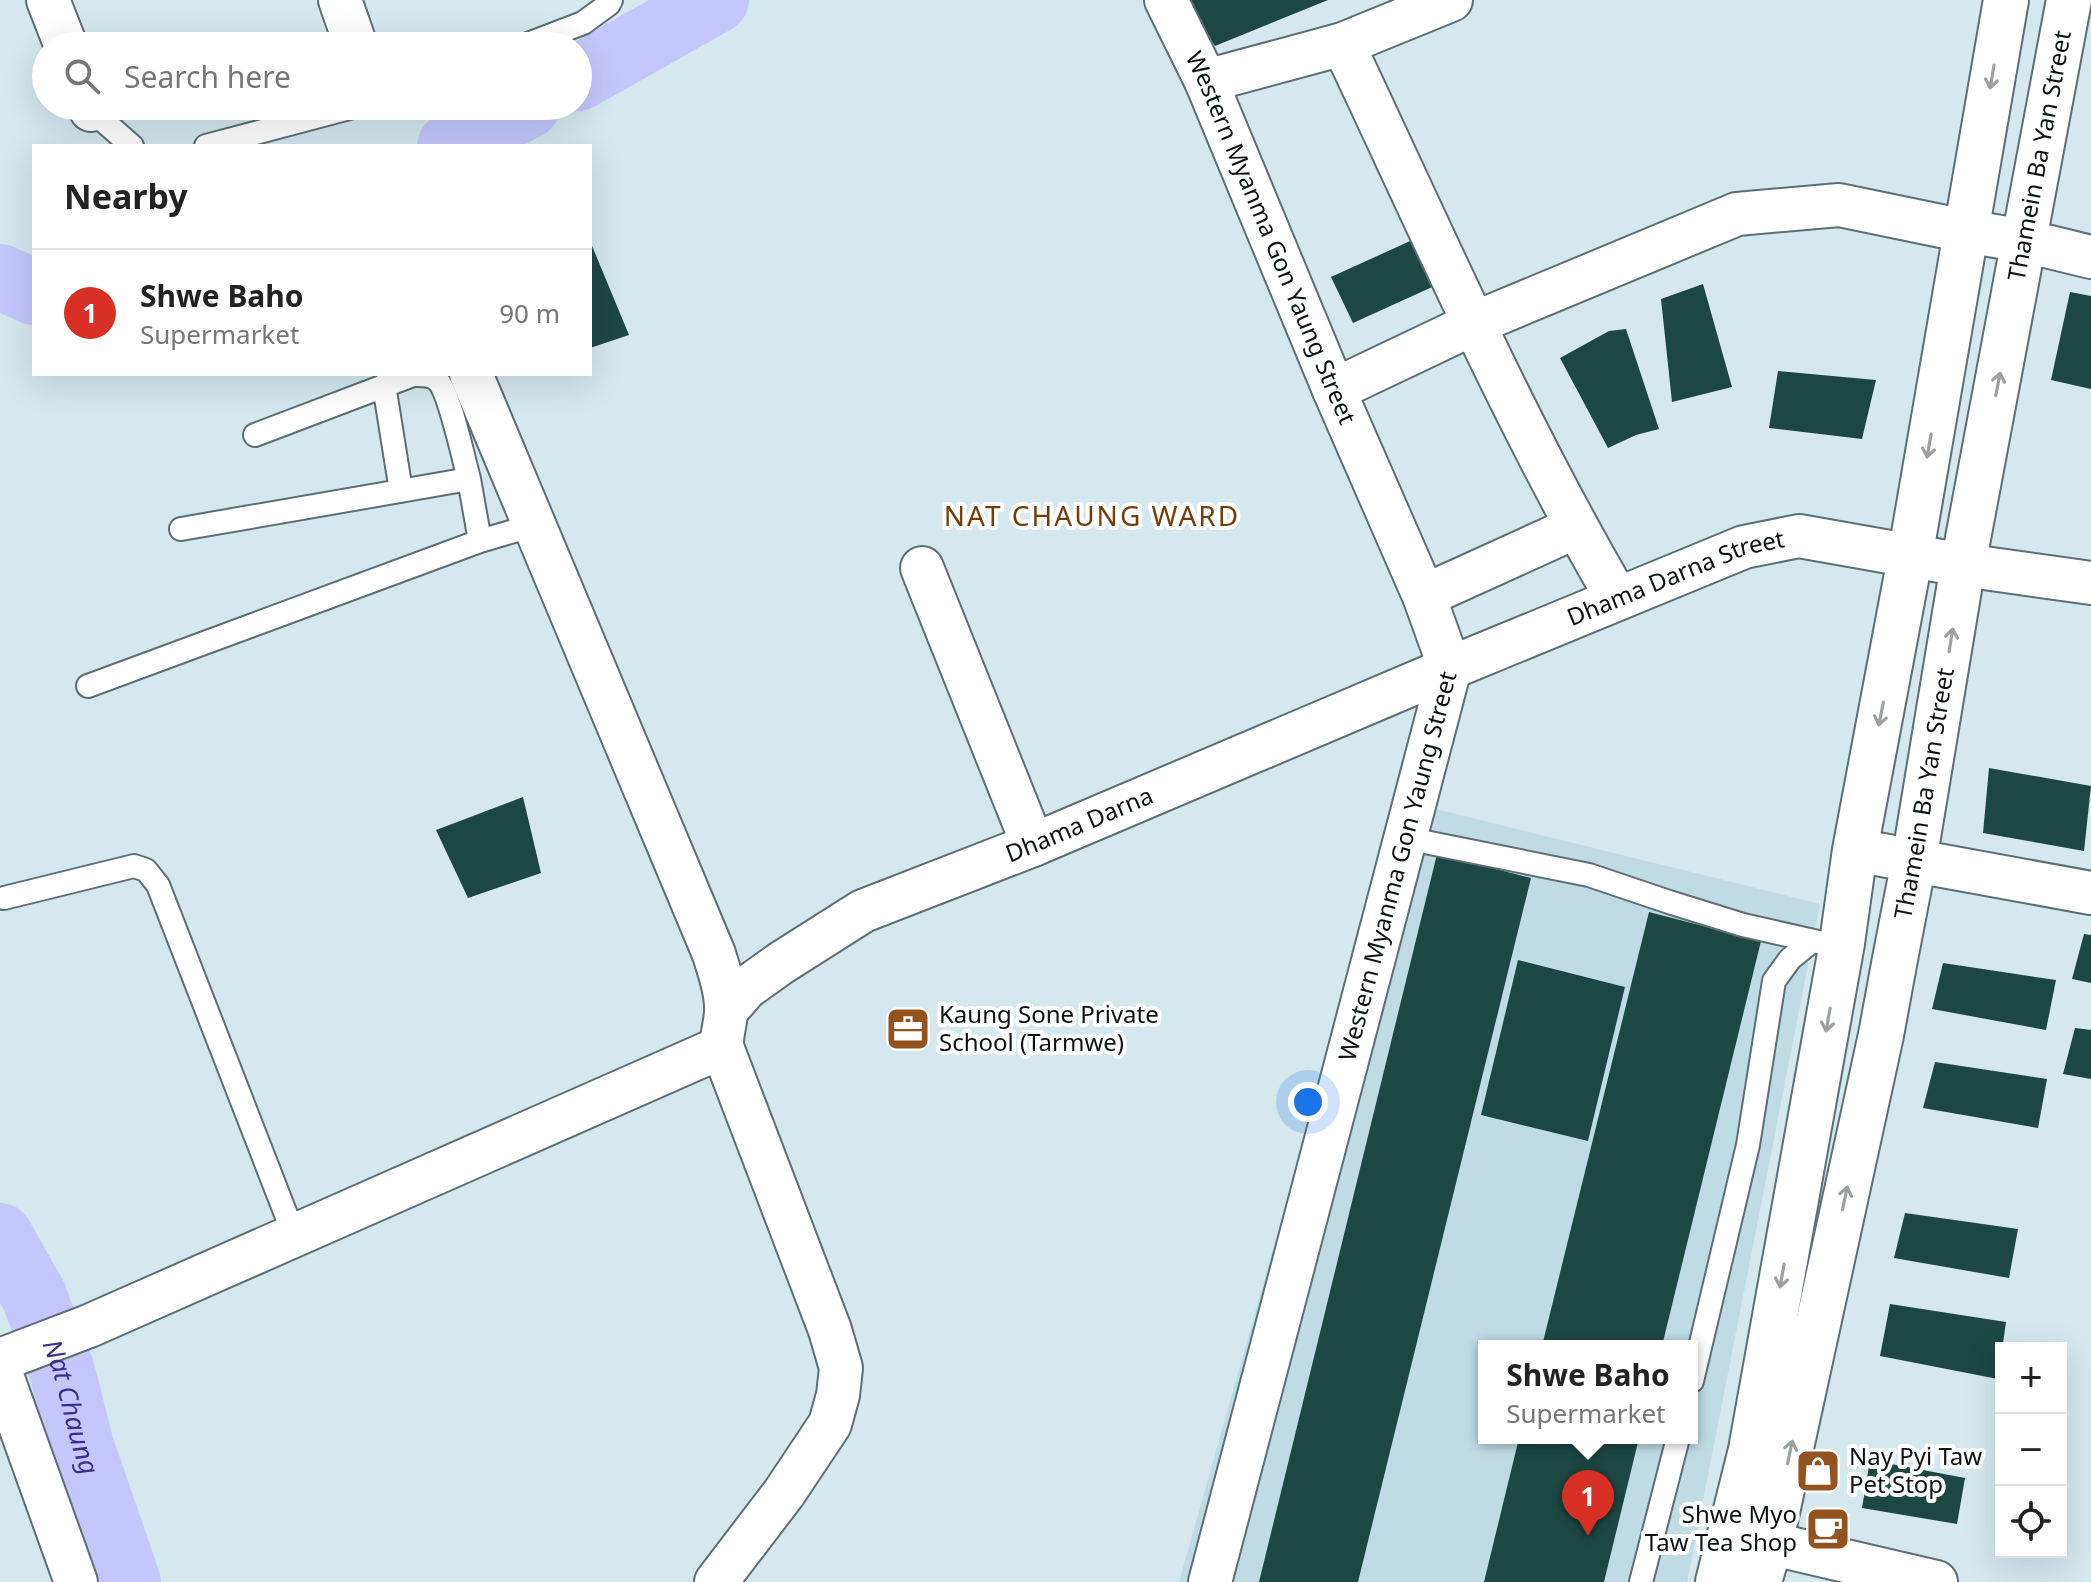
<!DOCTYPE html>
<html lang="en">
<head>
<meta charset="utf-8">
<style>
  body { margin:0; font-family:"Noto Sans",sans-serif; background:#f6f6f6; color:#222 }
  .controls { position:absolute; right:24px; bottom:24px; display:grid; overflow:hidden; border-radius:0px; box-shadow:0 8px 32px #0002 }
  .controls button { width:72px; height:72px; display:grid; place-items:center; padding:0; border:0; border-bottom:2px solid #e0e0e0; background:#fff; color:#222; font:40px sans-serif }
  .you { position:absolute; left:1308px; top:1102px; width:28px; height:28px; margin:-20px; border:6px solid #fff; border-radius:50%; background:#1a73e8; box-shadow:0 0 0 12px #1a73e833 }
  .badge { display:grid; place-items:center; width:52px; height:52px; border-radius:50%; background:#d93025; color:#fff; font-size:26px; font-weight:700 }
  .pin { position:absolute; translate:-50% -66px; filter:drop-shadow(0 2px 4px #0008) }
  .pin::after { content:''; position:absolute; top:42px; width:28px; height:24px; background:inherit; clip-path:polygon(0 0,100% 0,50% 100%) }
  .popup { position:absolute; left:1478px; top:1340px; width:220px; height:104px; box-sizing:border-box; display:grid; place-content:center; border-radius:0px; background:#fff; filter:drop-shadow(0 2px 6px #0005); font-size:26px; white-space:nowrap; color:#767676 }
  .popup b { font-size:30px; color:#222 }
  .popup::after { content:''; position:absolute; left:50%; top:100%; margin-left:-16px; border:16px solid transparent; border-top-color:#fff }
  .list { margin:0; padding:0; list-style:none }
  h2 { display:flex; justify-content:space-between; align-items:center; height:104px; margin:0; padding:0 32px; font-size:34px }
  h2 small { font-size:26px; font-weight:400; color:#767676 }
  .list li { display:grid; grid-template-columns:52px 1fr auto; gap:24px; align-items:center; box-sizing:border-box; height:128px; padding:0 32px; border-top:2px solid #e0e0e0 }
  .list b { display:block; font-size:30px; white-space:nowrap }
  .list p { margin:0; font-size:26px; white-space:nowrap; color:#767676 }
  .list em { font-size:26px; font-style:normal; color:#767676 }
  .icon { flex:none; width:44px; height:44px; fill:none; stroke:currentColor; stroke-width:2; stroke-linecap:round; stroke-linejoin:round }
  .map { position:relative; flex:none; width:2091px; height:1582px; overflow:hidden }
  .search { position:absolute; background:#fff; box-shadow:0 8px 32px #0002; left:32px; top:32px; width:560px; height:88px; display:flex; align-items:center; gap:20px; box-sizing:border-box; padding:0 28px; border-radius:44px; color:#767676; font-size:30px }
  .panel { position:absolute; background:#fff; box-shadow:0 8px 32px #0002; left:32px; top:144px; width:560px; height:232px; border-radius:0px }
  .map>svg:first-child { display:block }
</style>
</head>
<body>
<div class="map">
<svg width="2091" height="1582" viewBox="0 0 2091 1582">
  <rect width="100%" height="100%" fill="#d4e8ee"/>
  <path fill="#bfdce5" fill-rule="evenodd" d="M1400,800L1820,904L1687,1582H1179ZM1484,1346H1692V1438H1484Z"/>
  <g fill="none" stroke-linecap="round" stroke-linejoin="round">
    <g stroke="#c5c7fc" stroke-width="66">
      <path d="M578,78L716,0"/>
      <path d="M450,146L527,106"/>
      <path d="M0,277L34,292"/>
      <path id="s1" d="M0,1236L34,1296L62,1371L81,1446L128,1582"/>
    </g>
  </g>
  <path fill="#1c4743" d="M1186,0H1328L1215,46Z
    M1419,237L1441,283L1353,323L1331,277Z
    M590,241L629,335L590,348Z
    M1703,284L1732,387L1672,402L1661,299Z
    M2070,292L2091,296V389L2051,380Z
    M1626,329L1659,429L1636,435L1608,448L1560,358L1609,331Z
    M1778,371L1876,380L1862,439L1769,428Z
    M1989,768L2091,786L2084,851L1983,833Z
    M523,797L541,873L468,898L436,830Z
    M1437,854L1531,878L1358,1582H1259Z
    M1649,912L1761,941L1662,1346H1542Z
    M2084,934L2091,935V983L2072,979Z
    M1518,960L1625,987L1588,1141L1481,1115Z
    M1943,963L2056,980L2046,1030L1932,1009Z
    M2075,1028L2091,1030V1079L2063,1074Z
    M1935,1062L2047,1079L2038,1128L1923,1108Z
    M1905,1213L2018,1229L2009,1278L1894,1258Z
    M1890,1304L2006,1322L1998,1379L1880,1356Z
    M1519,1438H1639L1604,1582H1484Z
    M1870,1460L1965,1478L1957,1524L1862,1508Z"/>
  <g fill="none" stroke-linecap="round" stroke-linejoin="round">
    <g stroke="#5d6f74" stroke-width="26">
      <path id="lane" d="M523,46L583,23L609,4L611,0
        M91,110L132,146
        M206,146L357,106
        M384,385L401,491
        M255,435L413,375C422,375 430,374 437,380C449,390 464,461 469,479
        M181,529L469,479L480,541
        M88,686L480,541L534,525
        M1405,838L1589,875L1669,902L1743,925L1818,942
        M4,898L134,866L146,870L158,885L294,1235
        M1692,1381L1748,1145L1774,981L1790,959L1811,942
        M1641,1582L1678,1438"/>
    </g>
    <g stroke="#5d6f74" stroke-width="46">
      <g id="street">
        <path d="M48,0L66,46"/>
        <path d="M340,0L356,46"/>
        <path id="s2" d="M1166,0L1206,81L1334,390L1424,596L1450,668"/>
        <path d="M1343,44C1431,230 1513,420 1617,598"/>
        <path d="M1206,81L1343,44L1451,0"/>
        <path d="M89,106L91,110"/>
        <path d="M471,374L714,954C719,971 726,989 726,1007C727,1020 721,1033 722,1047L830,1330L841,1368L838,1395L830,1424L784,1493L716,1582"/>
        <path d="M1334,390L1475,323L1737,214L1839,205L1965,231L2025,241L2091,257"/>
        <path d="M922,568L1033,845"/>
        <path d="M1424,596L1576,527"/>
        <path d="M1855,850L2091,893"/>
        <path id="s3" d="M727,1010L746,988L781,963L863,911L1033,845L1450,668L1744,547L1799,536L1963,565L2091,583"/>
        <path d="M0,1360L89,1326L722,1047"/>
        <path d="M0,1370L76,1582"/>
        <path d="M1734,1535L1936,1582"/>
        <path id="s4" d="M1210,1582L1450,668"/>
      </g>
    </g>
    <g stroke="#5d6f74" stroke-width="48">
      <g id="primary">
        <path d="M1718,1582L1751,1450L1842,943L1855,850L1908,569L2006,0"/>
        <path id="s5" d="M1759,1582L1770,1544L1881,1035L1895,959L1914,861L1963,565L2069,0"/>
      </g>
    </g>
    <use href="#lane" stroke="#fff" stroke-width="22"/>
    <use href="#street" stroke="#fff" stroke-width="42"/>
    <use href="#primary" stroke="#fff" stroke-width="44"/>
  </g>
  <defs><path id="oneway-shaft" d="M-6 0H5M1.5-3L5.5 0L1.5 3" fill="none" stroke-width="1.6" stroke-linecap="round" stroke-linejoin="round" transform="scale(2)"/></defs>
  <g stroke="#9da0a1">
    <use href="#oneway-shaft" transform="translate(1992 77) rotate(100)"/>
    <use href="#oneway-shaft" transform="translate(1998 384) rotate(-79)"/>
    <use href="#oneway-shaft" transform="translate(1929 446) rotate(100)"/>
    <use href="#oneway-shaft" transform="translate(1951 640) rotate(-81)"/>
    <use href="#oneway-shaft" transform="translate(1881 714) rotate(101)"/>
    <use href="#oneway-shaft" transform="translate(1828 1020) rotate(100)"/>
    <use href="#oneway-shaft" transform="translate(1845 1198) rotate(-78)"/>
    <use href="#oneway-shaft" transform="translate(1782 1276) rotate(100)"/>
    <use href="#oneway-shaft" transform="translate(1790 1452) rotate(-78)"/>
  </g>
  <defs>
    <g id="office-square" transform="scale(2.3)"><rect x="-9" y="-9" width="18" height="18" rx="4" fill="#94531e" stroke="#fff"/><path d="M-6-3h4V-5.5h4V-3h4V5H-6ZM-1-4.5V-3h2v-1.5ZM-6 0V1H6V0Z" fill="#fff"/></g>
    <g id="shop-square" transform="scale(2.3)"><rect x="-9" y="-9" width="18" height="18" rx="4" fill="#94531e" stroke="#fff"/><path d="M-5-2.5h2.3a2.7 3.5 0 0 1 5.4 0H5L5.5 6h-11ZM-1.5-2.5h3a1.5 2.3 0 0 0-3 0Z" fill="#fff"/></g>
    <g id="cafe-square" transform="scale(2.3)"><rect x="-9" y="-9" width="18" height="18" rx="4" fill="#94531e" stroke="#fff"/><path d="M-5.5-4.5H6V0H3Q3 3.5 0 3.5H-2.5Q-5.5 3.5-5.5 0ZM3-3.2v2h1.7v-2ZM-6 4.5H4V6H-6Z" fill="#fff"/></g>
  </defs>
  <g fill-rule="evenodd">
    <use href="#office-square" x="908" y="1029"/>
    <use href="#shop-square" x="1818" y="1471"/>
    <use href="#cafe-square" x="1828" y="1529"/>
  </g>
  <g text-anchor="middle" stroke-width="8" stroke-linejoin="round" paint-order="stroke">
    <g font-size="24" fill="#0b1214" stroke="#fff">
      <text dy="8" stroke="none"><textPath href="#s5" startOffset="1454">Thamein Ba Yan Street</textPath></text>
      <text dy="8" stroke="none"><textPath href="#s2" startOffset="260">Western Myanma Gon Yaung Street</textPath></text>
      <text dy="8" stroke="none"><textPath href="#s3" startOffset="1048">Dhama Darna Street</textPath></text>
      <text dy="8" stroke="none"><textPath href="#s5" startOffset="806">Thamein Ba Yan Street</textPath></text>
      <text dy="8" stroke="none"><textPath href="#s3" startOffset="402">Dhama Darna</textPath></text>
      <text dy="8" stroke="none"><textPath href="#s4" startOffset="740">Western Myanma Gon Yaung Street</textPath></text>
    </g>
    <g font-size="24" fill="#0b1214" stroke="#fff" text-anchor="start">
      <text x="939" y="1023">Kaung Sone Private<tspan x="939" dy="28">School (Tarmwe)</tspan></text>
      <text x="1849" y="1465">Nay Pyi Taw<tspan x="1849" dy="28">Pet Stop</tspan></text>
      <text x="1797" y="1523" text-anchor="end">Shwe Myo<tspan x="1797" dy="28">Taw Tea Shop</tspan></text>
    </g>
    <g font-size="26" font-style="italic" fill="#3c2d8e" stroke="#fff">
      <text dy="9" stroke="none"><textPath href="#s1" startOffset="186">Nat Chaung</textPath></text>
    </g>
    <g font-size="28" letter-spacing="2" fill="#763d07" stroke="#fff">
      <text x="1092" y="526">NAT CHAUNG WARD</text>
    </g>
  </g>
</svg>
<div class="controls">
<button>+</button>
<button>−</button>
<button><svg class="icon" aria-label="locate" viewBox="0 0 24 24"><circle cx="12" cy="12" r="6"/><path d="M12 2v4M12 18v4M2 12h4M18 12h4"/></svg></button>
</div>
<div class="you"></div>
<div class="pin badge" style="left:1588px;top:1536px">1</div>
<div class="popup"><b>Shwe Baho</b>Supermarket</div>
<div class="search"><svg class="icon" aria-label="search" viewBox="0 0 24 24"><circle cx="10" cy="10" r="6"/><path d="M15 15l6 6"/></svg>Search here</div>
<section class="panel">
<h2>Nearby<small></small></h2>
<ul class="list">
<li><span class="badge">1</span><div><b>Shwe Baho</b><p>Supermarket</p></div><em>90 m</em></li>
</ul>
</section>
</div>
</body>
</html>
